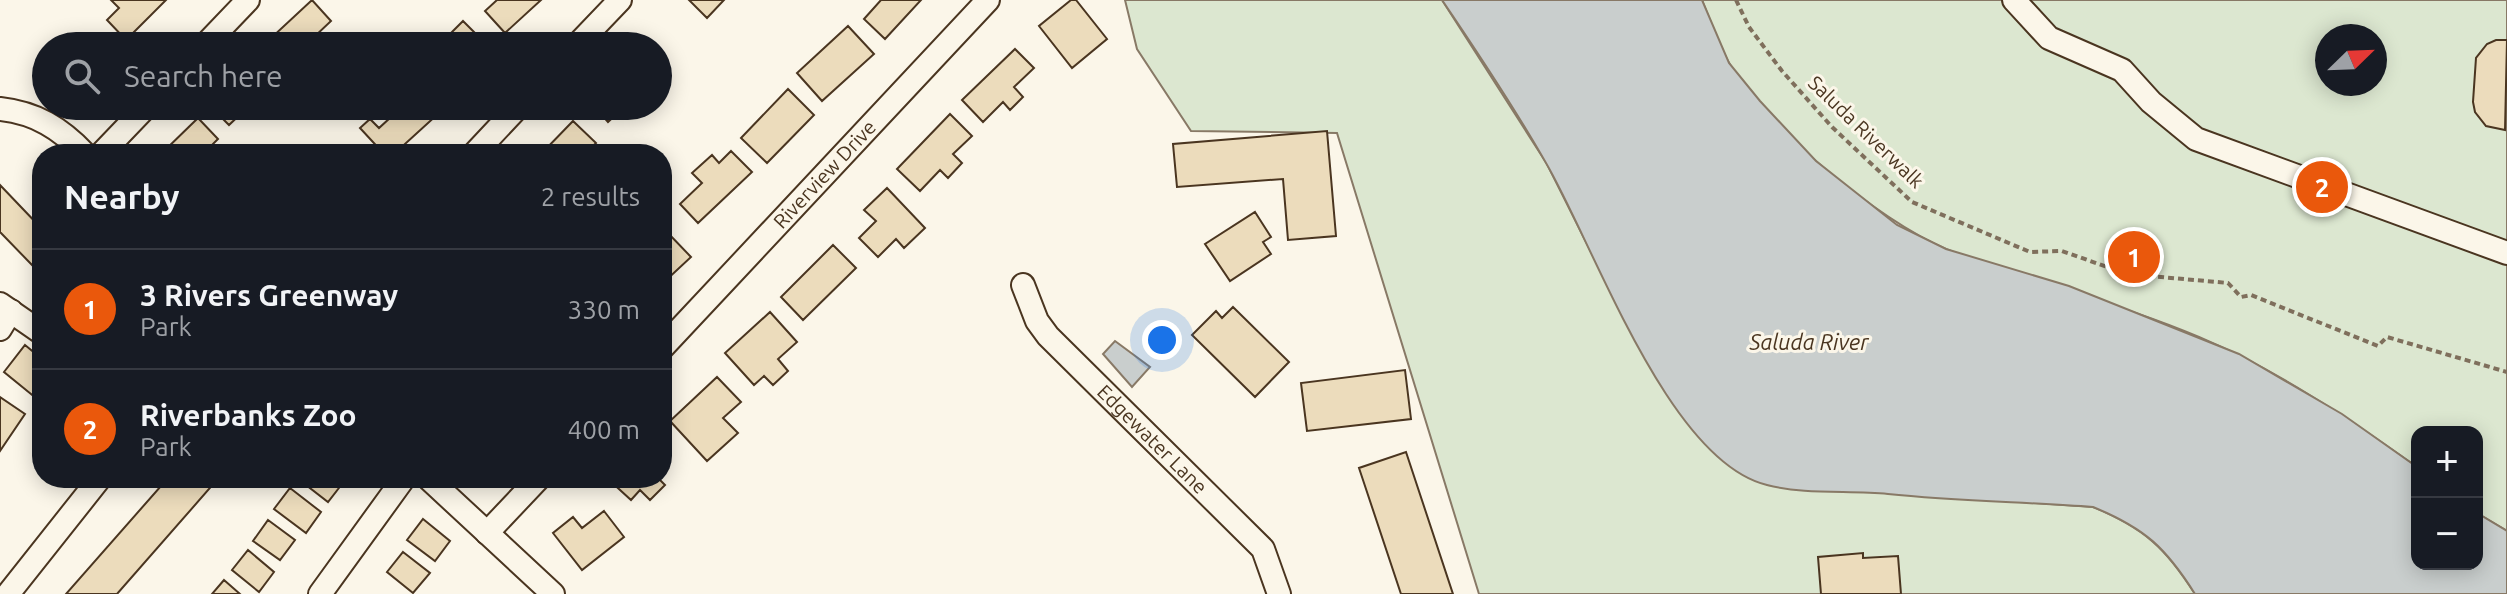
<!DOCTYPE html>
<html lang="en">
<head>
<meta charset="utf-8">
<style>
  body { margin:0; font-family:Ubuntu,sans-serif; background:#242831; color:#f1f3f6 }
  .controls { position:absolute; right:24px; bottom:24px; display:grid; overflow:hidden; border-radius:16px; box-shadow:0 4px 20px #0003 }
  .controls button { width:72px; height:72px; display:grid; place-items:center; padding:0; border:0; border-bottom:2px solid #363941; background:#171b24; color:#f1f3f6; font:40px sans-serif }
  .compass { position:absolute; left:2315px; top:24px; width:72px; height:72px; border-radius:50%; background:#171b24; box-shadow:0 4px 20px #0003; rotate:67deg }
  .you { position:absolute; left:1162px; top:340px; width:28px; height:28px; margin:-20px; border:6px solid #fff; border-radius:50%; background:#1a73e8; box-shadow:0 0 0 12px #1a73e833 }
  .badge { display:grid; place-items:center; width:52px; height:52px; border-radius:50%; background:#ea580c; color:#fff; font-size:26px; font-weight:700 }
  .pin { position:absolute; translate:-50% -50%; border:4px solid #fff; box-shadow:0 2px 8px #0006 }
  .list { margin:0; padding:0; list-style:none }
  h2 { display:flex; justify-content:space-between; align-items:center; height:104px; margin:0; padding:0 32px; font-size:34px }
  h2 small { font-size:26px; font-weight:400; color:#9ea1a6 }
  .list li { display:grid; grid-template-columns:52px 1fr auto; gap:24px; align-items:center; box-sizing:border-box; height:120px; padding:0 32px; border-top:2px solid #363941 }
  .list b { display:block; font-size:30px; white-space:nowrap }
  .list p { margin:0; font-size:26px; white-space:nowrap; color:#9ea1a6 }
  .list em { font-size:26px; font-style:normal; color:#9ea1a6 }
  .icon { flex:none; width:44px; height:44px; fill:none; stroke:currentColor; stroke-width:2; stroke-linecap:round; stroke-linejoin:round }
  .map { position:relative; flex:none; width:2507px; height:594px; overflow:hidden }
  .search { position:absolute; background:#171b24; box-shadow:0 4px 20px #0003; left:32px; top:32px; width:640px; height:88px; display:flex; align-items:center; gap:20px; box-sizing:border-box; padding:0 28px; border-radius:44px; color:#9ea1a6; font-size:30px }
  .panel { position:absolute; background:#171b24; box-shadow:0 4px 20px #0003; left:32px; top:144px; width:640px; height:344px; border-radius:32px }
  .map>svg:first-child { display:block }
</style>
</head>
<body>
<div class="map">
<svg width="2507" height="594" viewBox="0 0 2507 594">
  <rect width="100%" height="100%" fill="#fbf6e9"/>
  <path fill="#dce7d0" stroke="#887966" stroke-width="2" fill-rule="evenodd" d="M1125,0H1442L1547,164L1636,342L1768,485L2093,507C2144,528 2166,548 2195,594H1479L1337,133L1191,131L1137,49Z
    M1702,0H2507V531L2477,513V432H2417V467C2348,418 2277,370 2199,337C2117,302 2029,283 1946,249C1879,221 1763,126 1728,61C1718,42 1710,20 1702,0ZM2327,36H2375V84H2327Z"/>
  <path fill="#c9cecd" stroke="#887966" stroke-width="2" d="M1442,0H1702L1729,63L1760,101L1816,161L1897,225L1946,249L2069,286L2239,354L2342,414L2417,467V564H2477V513L2507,531V594H2195C2166,548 2145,528 2093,507C2025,502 1956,501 1888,494C1849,490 1806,495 1767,485C1668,461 1595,247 1546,163C1514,107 1478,53 1442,0Z
    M1115,341L1150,367L1132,387L1103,354Z"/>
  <path fill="#ecdcbc" stroke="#4a3520" stroke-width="2" d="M111,0H166L126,40L107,20L119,8Z
    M312,0L331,21L313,38L321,46H276L270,39Z
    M497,0H541L505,33L485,11Z
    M689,0H724L707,18Z
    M881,0H921L885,39L864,19Z
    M1071,0H1076L1107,39L1072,68L1039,26Z
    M463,21L488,46H438Z
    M848,26L874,54L822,101L797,73Z
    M2496,40H2507L2505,130L2486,126L2475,112L2473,102L2476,58L2487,44Z
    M1015,49L1034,68L1014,87L1023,97L1010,110L1003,102L983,122L962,100Z
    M788,89L814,115L767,163L741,138Z
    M210,106H249L229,125Z
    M403,106H432L439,113L394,154H384L360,128L370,119L379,128Z
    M594,106H625L608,122Z
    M950,114L972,136L953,154L962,163L948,178L940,170L920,191L897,169Z
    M198,118L218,139L203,154H161Z
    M573,121L596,143L585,154H541Z
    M1327,131L1336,236L1288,240L1283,179L1177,187L1173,144Z
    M731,151L752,172L698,223L680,204L702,183L692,173L712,155L719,163Z
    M0,185L42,229V257L33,266L0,232Z
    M887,188L925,228L904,248L896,239L878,257L859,238L876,221L864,210Z
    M1255,212L1271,237L1263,242L1271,254L1230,281L1205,244Z
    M667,232L691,257L662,284V237Z
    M833,245L856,268L803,320L781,297Z
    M1233,307L1289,362L1255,397L1192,335L1216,311L1222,318Z
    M770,312L797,342L778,359L788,371L773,385L764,376L754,385L725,353Z
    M25,345L42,359V403L4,372Z
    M1405,370L1411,419L1307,431L1301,383Z
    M717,377L741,402L723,418L738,433L707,461L670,421Z
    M0,397L25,414L0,451Z
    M1406,452L1453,594H1401L1359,468Z
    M168,478H212L216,481L117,594H66Z
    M297,478H335L342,484L328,502Z
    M658,478L665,485L650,500L640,490L631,500L608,479Z
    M290,488L321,512L306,533L274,509Z
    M604,511L624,537L582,570L553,533L573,517L582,528Z
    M423,519L450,541L435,561L407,540Z
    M268,520L295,540L280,560L253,541Z
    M248,550L274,572L259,592L232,570Z
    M403,552L430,573L413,593L387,572Z
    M1863,553V558L1898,556L1901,594H1821L1818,557Z
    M224,580L240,594H212Z"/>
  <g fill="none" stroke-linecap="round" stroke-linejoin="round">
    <g stroke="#4a3520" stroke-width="26">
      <g id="minor">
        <path d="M2014,0L2049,38L2122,70L2151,102L2196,139L2507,253"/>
        <path d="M204,46L248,0"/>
        <path d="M576,46L620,0"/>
        <path d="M0,109C36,113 60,128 85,154"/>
        <path d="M101,154L147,106"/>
        <path d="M474,154L519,106"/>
        <path id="s1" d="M1023,285L1037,321L1048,336L1263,549L1279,594"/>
        <path d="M0,304L42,333"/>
        <path d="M0,329L11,311"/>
        <path id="s2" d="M662,348L988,0"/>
        <path d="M428,478L553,594"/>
        <path d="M487,533L539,478"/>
        <path d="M8,594L100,478"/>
        <path d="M320,594L404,478"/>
      </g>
    </g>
    <path stroke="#7f6f5c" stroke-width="4" stroke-dasharray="6 4" stroke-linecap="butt" d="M1736,0L1749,27L1782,71L1832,127L1912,202L2030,252L2062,251L2127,274L2228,283L2241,297L2251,295L2378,346L2387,337L2507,372"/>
    <use href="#minor" stroke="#fbf6e9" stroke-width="22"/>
  </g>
  <g text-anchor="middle" stroke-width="6" stroke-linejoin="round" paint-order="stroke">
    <g font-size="20" fill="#4a3520" stroke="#fbf6e9">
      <text transform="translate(1866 132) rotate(44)" y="7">Saluda Riverwalk</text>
      <text dy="7" stroke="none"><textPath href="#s2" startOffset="238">Riverview Drive</textPath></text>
      <text dy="7" stroke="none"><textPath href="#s1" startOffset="204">Edgewater Lane</textPath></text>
    </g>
    <g font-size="22" font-style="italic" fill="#4a3520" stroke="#fbf6e9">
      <text x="1809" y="350">Saluda River</text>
    </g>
  </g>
</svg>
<div class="controls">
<button>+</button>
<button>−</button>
</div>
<svg class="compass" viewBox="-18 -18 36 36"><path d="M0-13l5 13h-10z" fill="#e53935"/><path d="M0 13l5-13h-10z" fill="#9ea1a6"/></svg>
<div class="you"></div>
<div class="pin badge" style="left:2134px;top:257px">1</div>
<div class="pin badge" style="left:2322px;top:187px">2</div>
<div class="search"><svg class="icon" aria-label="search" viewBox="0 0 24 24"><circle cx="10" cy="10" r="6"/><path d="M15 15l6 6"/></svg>Search here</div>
<section class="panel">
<h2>Nearby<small>2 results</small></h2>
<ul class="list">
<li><span class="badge">1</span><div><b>3 Rivers Greenway</b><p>Park</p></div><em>330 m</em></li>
<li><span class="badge">2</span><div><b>Riverbanks Zoo</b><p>Park</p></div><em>400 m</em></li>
</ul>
</section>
</div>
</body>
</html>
